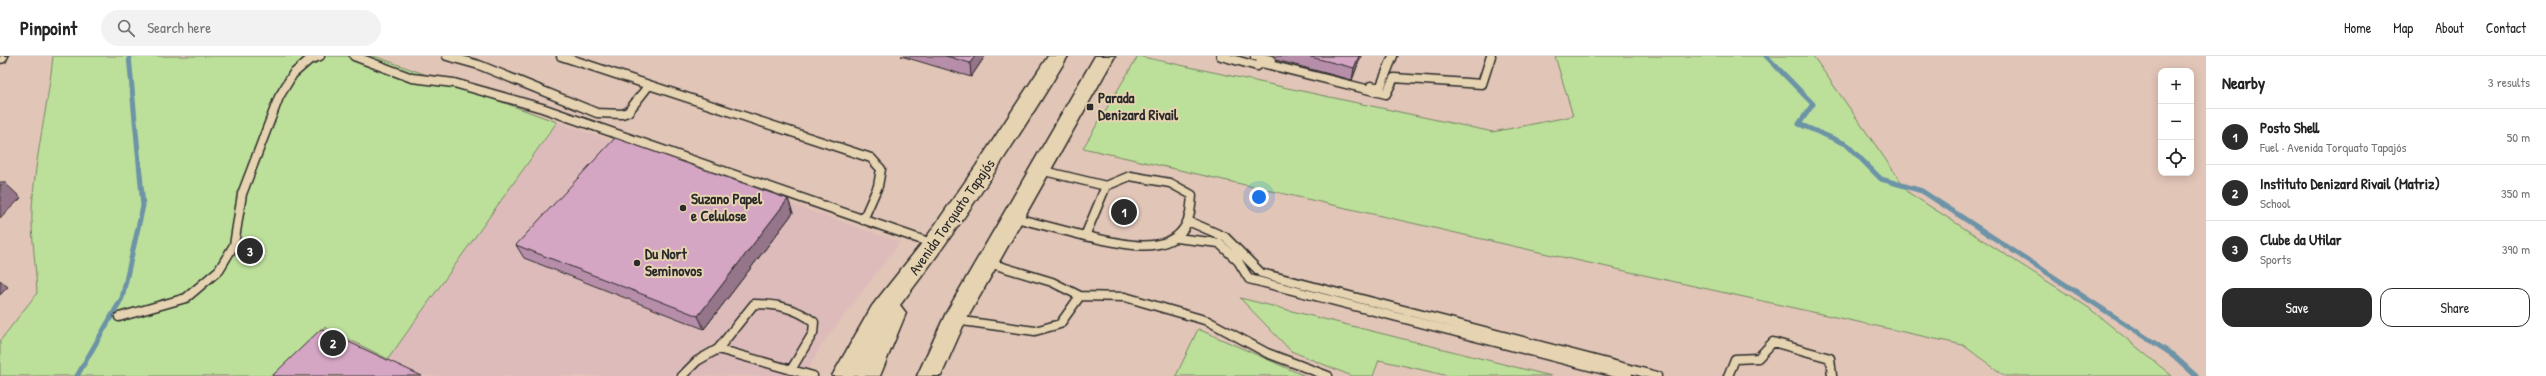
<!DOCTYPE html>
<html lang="en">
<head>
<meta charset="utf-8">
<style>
  body { margin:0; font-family:"Patrick Hand",sans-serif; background:#f2f2f2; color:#222 }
  .controls { position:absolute; right:12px; top:12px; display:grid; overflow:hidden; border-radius:8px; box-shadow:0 2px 10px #0003 }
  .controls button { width:36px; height:36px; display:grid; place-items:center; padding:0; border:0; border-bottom:1px solid #e0e0e0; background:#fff; color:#222; font:20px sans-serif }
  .you { position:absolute; left:1259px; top:141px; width:14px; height:14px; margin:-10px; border:3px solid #fff; border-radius:50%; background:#1a73e8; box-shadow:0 0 0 6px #1a73e833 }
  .badge { display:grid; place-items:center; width:26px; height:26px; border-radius:50%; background:#2b2b2b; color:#fff; font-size:13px; font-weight:700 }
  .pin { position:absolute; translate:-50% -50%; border:2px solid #fff; box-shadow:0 1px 4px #0006 }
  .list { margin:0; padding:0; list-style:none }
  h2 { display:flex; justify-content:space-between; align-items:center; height:52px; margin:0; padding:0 16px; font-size:17px }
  h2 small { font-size:13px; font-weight:400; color:#767676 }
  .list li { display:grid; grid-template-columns:26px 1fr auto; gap:12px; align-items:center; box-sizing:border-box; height:56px; padding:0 16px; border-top:1px solid #e0e0e0 }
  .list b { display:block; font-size:15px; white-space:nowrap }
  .list p { margin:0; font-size:13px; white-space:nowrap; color:#767676 }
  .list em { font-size:13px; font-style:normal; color:#767676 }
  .actions { display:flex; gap:8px; padding:12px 16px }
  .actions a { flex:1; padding:9px 0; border:1px solid #2b2b2b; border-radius:12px; text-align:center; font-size:14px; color:#2b2b2b }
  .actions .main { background:#2b2b2b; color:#fff }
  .icon { flex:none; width:22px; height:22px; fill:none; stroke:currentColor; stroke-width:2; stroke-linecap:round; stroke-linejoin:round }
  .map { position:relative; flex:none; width:2206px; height:320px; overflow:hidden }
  header { display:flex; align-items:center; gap:24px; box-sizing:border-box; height:56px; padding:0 20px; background:#fff; border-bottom:1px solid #e0e0e0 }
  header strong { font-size:19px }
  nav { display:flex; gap:22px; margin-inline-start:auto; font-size:14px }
  .search { width:280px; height:36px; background:#f2f2f2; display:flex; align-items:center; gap:10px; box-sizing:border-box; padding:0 14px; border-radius:22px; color:#767676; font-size:15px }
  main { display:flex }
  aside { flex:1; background:#fff }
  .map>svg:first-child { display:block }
</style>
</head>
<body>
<header>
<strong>Pinpoint</strong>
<div class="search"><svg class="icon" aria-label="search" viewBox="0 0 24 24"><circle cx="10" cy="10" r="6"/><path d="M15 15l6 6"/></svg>Search here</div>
<nav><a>Home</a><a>Map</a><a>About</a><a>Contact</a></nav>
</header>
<main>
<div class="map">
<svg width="2206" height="320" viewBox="0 0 2206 320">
  <rect width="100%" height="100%" fill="#e1c5b7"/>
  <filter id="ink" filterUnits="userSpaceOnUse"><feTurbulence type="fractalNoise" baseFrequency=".025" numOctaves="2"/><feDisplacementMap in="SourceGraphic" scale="8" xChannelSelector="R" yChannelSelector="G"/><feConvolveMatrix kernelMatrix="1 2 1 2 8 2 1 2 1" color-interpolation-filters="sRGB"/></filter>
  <g filter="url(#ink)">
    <path fill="#dbb" d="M557,66L900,186L820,291L805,320H282L324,271L388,302Z"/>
    <path fill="#bce09a" stroke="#748662" d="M53,0H374L557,66L388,303L324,271L282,320H0V285L37,237C36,209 31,180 32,152C35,100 48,51 53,0Z
      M1138,0L1493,76L1573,60L1555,0H1813L1909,137L2089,252L2172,320H2005L1963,289L1548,198L1083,92Z
      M1240,242L1551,320H1449L1379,304L1373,320H1352L1291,295Z
      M1198,273L1305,320H1176Z"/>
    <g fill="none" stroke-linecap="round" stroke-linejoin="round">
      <path stroke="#6c93a6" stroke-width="5" d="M1766,0L1813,48L1799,68L1846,88L1881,123L1922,135L2173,299L2196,320
        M77,320L122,242L143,150L129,0"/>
      <g stroke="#2b2b2b" stroke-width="11">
        <path id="lane" d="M354,0L412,22L454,27L542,52L934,188
          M447,0L479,9L597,57L622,58L628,56L649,29
          M561,0L871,102L881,113L878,130L863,164
          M1221,0L1257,10L1262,7L1386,38L1394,22L1482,28L1491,0
          M1255,0L1271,4
          M1371,30L1380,32L1393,0
          M1012,161L1085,180L1106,130L1040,114
          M1188,165L1225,181L1261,217L1657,320
          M1085,180C1112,185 1158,200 1180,177C1190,167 1191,152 1192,139L1170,127L1130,120L1106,130
          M1176,182L1219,187L1238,205L1249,223L1628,320
          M986,206L1052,226L1080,240
          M119,261L186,242L219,214L234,189L242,138L279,41L293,18L309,4L320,0
          M955,264L1035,275L1060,268L1080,240L1125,241L1208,265L1267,297L1328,320
          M718,293L813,320
          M682,320L697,305L718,293L754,248C777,248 796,252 814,266L813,277L791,314
          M1728,320L1735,303L1758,302L1773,286L1830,302L1832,320"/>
      </g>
      <g stroke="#2b2b2b" stroke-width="3">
        <path id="street" d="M0,0H8L5,6L0,7Z"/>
      </g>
      <g stroke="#2b2b2b" stroke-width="3">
        <path id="highway" d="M1048,0H1068C1016,86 961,170 900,249L906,257L880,320H832L872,250L926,182L976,110Z
          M1095,0H1115L964,268L941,320H917L946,257Z"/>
      </g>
      <use href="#lane" stroke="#e6d3b1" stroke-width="8"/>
      <use href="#street" fill="#e6d3b1" fill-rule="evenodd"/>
      <use href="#highway" fill="#e6d3b1" fill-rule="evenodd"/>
    </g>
    <path fill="#b78ea9" stroke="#2b2b2b" d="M901,0H985L971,21Z
      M1273,0H1361L1352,24L1276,4Z
      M788,143L793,157L704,273L524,202L516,189Z"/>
    <path fill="#957489" stroke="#2b2b2b" d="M975,0H985L971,21L970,7Z
      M1359,0H1361L1352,24L1354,12Z
      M4,126L21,142L0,162V130Z
      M788,143L793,157L704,273L698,260Z
      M0,224L8,231L0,239Z"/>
    <path fill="#d5a5c4" stroke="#2b2b2b" d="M946,0H975L970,7Z
      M1307,0H1359L1354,12Z
      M615,82L788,143L698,260L516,189Z
      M0,126H4L0,130Z
      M321,273L422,320H272Z"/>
  </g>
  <g fill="#2b2b2b" stroke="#e6d3b1" stroke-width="1.5">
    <rect x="1086" y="47" width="8" height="8" rx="2"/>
    <circle cx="683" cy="152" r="4"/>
    <circle cx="637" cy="207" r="4"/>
  </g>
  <g text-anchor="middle" stroke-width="4" stroke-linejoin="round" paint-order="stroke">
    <g font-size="15" font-weight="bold" fill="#2b2b2b" stroke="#e6d3b1" text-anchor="start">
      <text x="1098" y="47">Parada<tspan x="1098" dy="17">Denizard Rivail</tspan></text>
      <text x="691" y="148">Suzano Papel<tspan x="691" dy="17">e Celulose</tspan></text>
      <text x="645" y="203">Du Nort<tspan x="645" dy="17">Seminovos</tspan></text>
    </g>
    <g font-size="15" fill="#2b2b2b" stroke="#e6d3b1">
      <text transform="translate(952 161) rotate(-55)" y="5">Avenida Torquato Tapajós</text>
    </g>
  </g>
</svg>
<div class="controls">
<button>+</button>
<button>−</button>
<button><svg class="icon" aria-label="locate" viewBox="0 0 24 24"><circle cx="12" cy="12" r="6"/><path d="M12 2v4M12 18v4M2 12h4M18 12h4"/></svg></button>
</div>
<div class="you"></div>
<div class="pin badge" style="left:1124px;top:156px">1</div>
<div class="pin badge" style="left:333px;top:287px">2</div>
<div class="pin badge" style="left:250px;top:195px">3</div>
</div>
<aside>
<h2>Nearby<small>3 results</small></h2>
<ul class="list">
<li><span class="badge">1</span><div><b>Posto Shell</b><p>Fuel · Avenida Torquato Tapajós</p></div><em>50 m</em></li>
<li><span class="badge">2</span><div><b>Instituto Denizard Rivail (Matriz)</b><p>School</p></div><em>350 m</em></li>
<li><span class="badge">3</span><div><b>Clube da Utilar</b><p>Sports</p></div><em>390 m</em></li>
</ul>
<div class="actions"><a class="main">Save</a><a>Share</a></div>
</aside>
</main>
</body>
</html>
